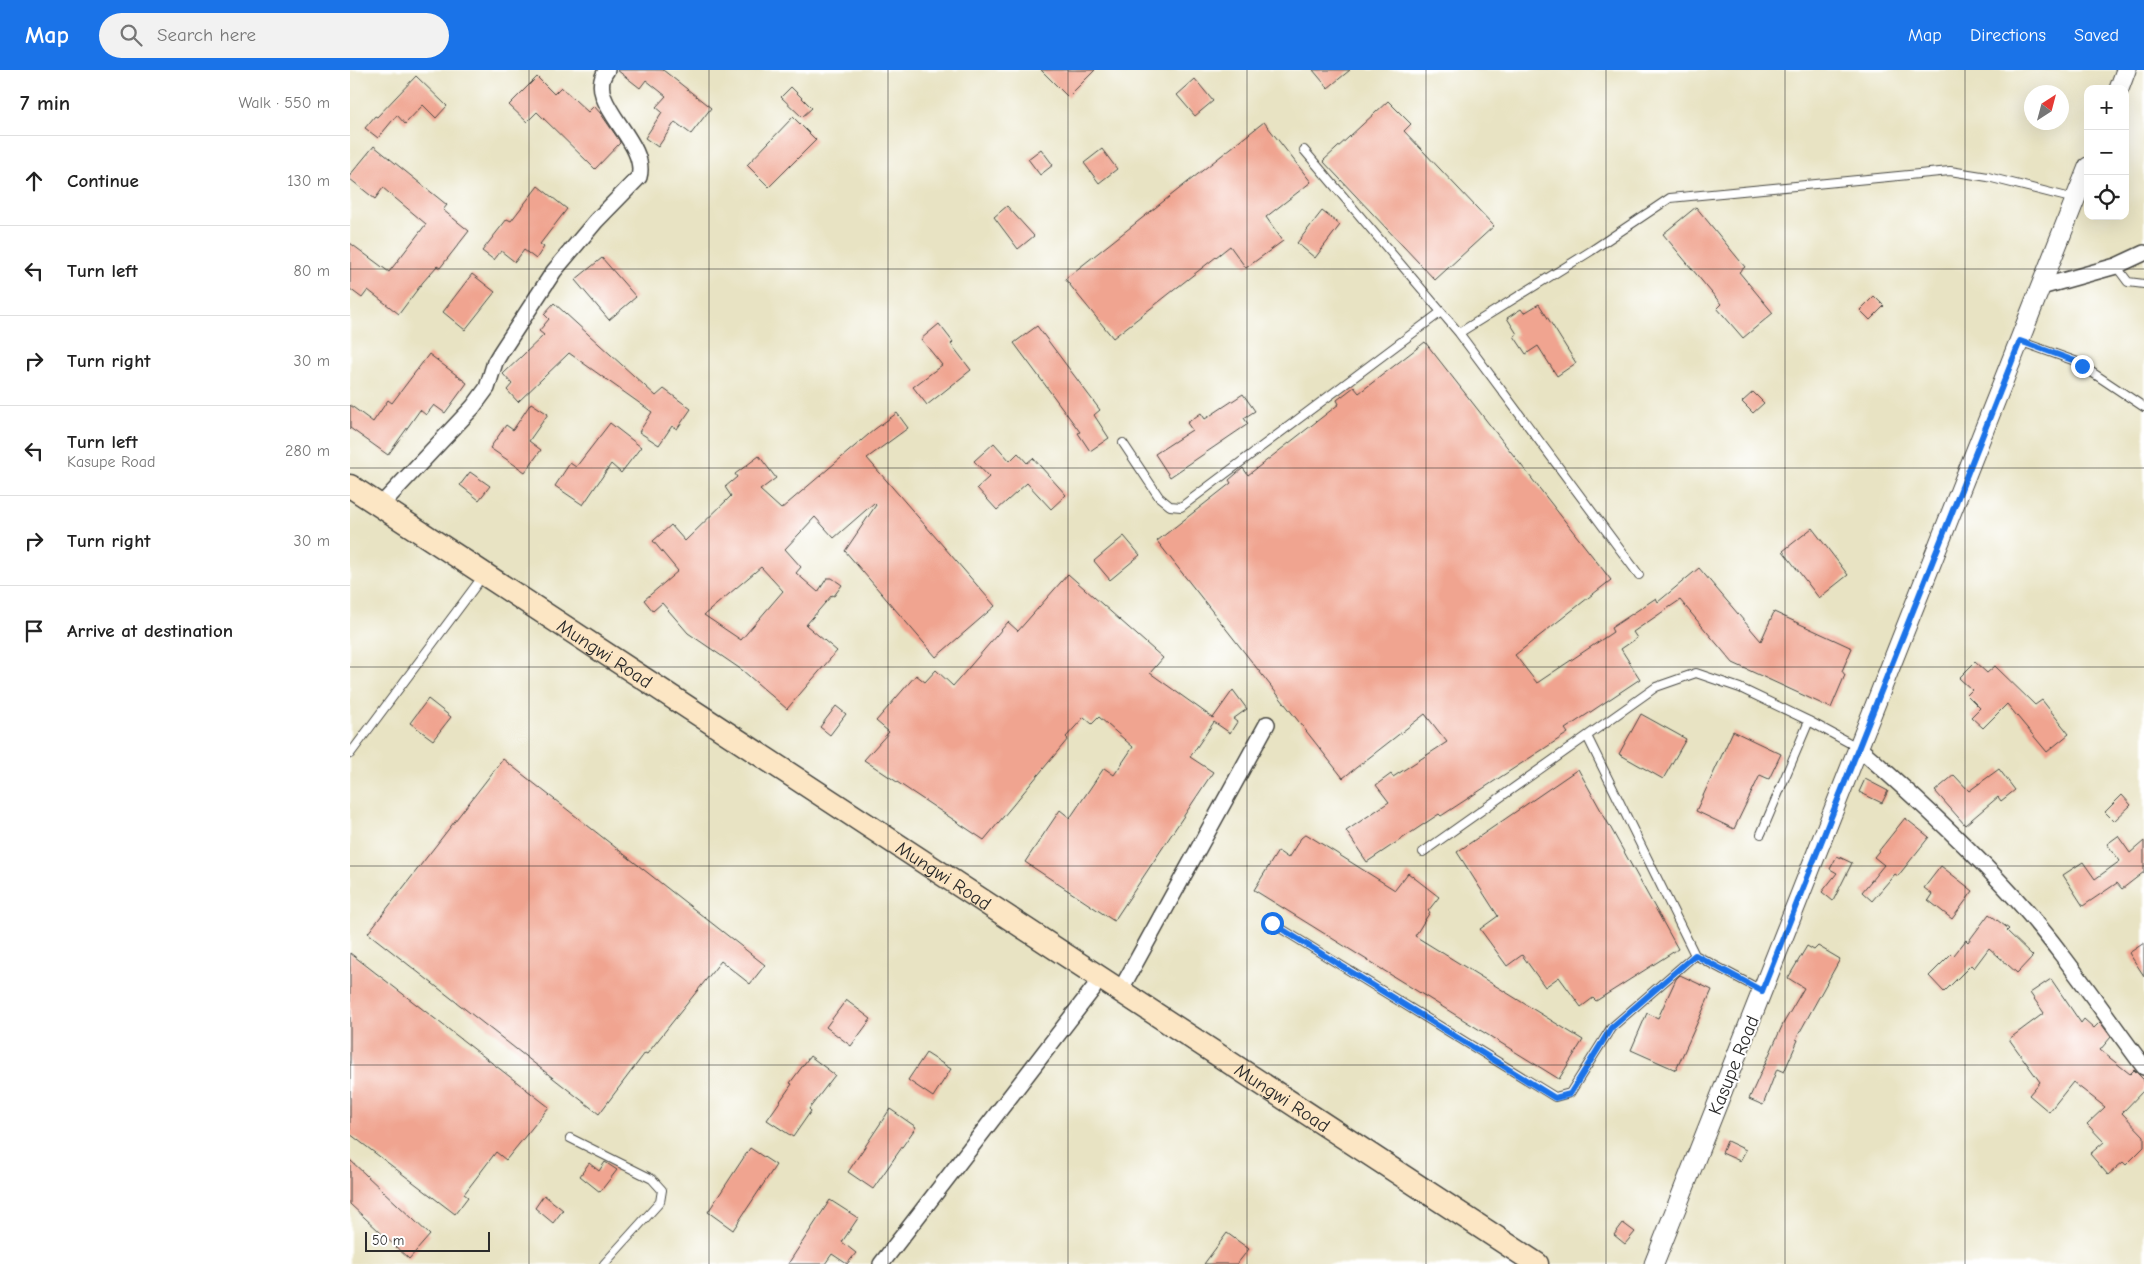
<!DOCTYPE html>
<html lang="en">
<head>
<meta charset="utf-8">
<style>
  body { margin:0; font-family:"Comic Neue",sans-serif; background:#f2f2f2; color:#222 }
  .controls { position:absolute; right:15px; top:15px; display:grid; overflow:hidden; border-radius:10px; box-shadow:0 5px 20px #0002 }
  .controls button { width:45px; height:45px; display:grid; place-items:center; padding:0; border:0; border-bottom:1px solid #e0e0e0; background:#fff; color:#222; font:25px sans-serif }
  .compass { position:absolute; left:1674px; top:15px; width:45px; height:45px; border-radius:50%; background:#fff; box-shadow:0 5px 20px #0002; rotate:36deg }
  .scale { position:absolute; left:15px; bottom:12px; width:125px; box-sizing:border-box; padding-left:5px; border:2px solid #2b2b2b; border-top:0; font-size:14px; line-height:18px; white-space:nowrap; color:#2b2b2b; -webkit-text-stroke:4px #fff; paint-order:stroke }
  .stop { position:absolute; width:15px; height:15px; margin:-11px; border:4px solid #1a73e8; border-radius:50%; background:#fff }
  .stop.end { background:#1a73e8; border-color:#fff; box-shadow:0 1px 5px #0008 }
  .list { margin:0; padding:0; list-style:none }
  h2 { display:flex; justify-content:space-between; align-items:center; height:65px; margin:0; padding:0 20px; font-size:21px }
  h2 small { font-size:16px; font-weight:400; color:#767676 }
  .list li { display:grid; grid-template-columns:32px 1fr auto; gap:15px; align-items:center; box-sizing:border-box; height:90px; padding:0 20px; border-top:1px solid #e0e0e0 }
  .list b { display:block; font-size:19px; white-space:nowrap }
  .list p { margin:0; font-size:16px; white-space:nowrap; color:#767676 }
  .list em { font-size:16px; font-style:normal; color:#767676 }
  .icon { flex:none; width:28px; height:28px; fill:none; stroke:currentColor; stroke-width:2; stroke-linecap:round; stroke-linejoin:round }
  .map { position:relative; flex:none; width:1794px; height:1194px; overflow:hidden }
  header { display:flex; align-items:center; gap:30px; box-sizing:border-box; height:70px; padding:0 25px; background:#1a73e8; color:#fff }
  header strong { font-size:24px }
  nav { display:flex; gap:28px; margin-inline-start:auto; font-size:18px }
  .search { width:350px; height:45px; background:#f2f2f2; display:flex; align-items:center; gap:12px; box-sizing:border-box; padding:0 18px; border-radius:28px; color:#767676; font-size:19px }
  main { display:flex }
  aside { flex:1; background:#fff }
  .map>svg:first-child { display:block }
</style>
</head>
<body>
<header>
<strong>Map</strong>
<div class="search"><svg class="icon" aria-label="search" viewBox="0 0 24 24"><circle cx="10" cy="10" r="6"/><path d="M15 15l6 6"/></svg>Search here</div>
<nav><a>Map</a><a>Directions</a><a>Saved</a></nav>
</header>
<main>
<aside>
<h2>7 min<small>Walk · 550 m</small></h2>
<ul class="list">
<li><svg class="icon" aria-label="ahead" viewBox="0 0 24 24"><path d="M12 20V5M6 11l6-6 6 6"/></svg><div><b>Continue</b></div><em>130 m</em></li>
<li><svg class="icon" aria-label="left" viewBox="0 0 24 24"><path d="M17 20v-9H6M10 6l-5 5 5 5"/></svg><div><b>Turn left</b></div><em>80 m</em></li>
<li><svg class="icon" aria-label="right" viewBox="0 0 24 24"><path d="M7 20v-9h11M14 6l5 5-5 5"/></svg><div><b>Turn right</b></div><em>30 m</em></li>
<li><svg class="icon" aria-label="left" viewBox="0 0 24 24"><path d="M17 20v-9H6M10 6l-5 5 5 5"/></svg><div><b>Turn left</b><p>Kasupe Road</p></div><em>280 m</em></li>
<li><svg class="icon" aria-label="right" viewBox="0 0 24 24"><path d="M7 20v-9h11M14 6l5 5-5 5"/></svg><div><b>Turn right</b></div><em>30 m</em></li>
<li><svg class="icon" aria-label="arrive" viewBox="0 0 24 24"><path d="M6 21V4h12l-3 4 3 4H6"/></svg><div><b>Arrive at destination</b></div></li>
</ul>
</aside>
<div class="map">
<svg width="1794" height="1194" viewBox="0 0 1794 1194">
  <rect width="100%" height="100%" fill="#fff"/>
  <filter id="ink" filterUnits="userSpaceOnUse"><feTurbulence type="fractalNoise" baseFrequency=".02" numOctaves="2"/><feDisplacementMap in="SourceGraphic" scale="10" xChannelSelector="R" yChannelSelector="G"/><feConvolveMatrix kernelMatrix="1 2 1 2 8 2 1 2 1" color-interpolation-filters="sRGB"/></filter>
  <filter id="wash" filterUnits="userSpaceOnUse"><feTurbulence type="fractalNoise" baseFrequency=".0096" numOctaves="4" result="noise"/><feDisplacementMap in="SourceGraphic" scale="20" xChannelSelector="R" yChannelSelector="G"/><feGaussianBlur stdDeviation="1.12" result="paint"/><feColorMatrix in="noise" values="0 0 0 0 0 0 0 0 0 0 0 0 0 0 0 0 0 1.4 0 .05"/><feComposite in="paint" operator="in"/></filter>
  <g filter="url(#wash)">
    <rect width="100%" height="100%" fill="#e8e3c3"/>
    <g id="blocks">
      <path fill="#f0a490" fill-rule="evenodd" d="M267,0H313L361,38L341,64L325,52L308,77L295,68L312,42L306,37L316,26L296,10L290,18Z
        M691,0H745L718,27Z
        M963,0H1000L978,18Z
        M66,6L97,36L86,48L73,35L55,54L47,45L28,68L15,58L25,46L27,47Z
        M187,7L204,24L211,17L238,42L244,36L251,44L269,70L270,73L245,99L187,42L177,52L159,35Z
        M845,9L863,31L845,46L827,25Z
        M441,17L462,38L452,47L431,27Z
        M1038,31L1061,54L1054,61L1144,156L1085,210L973,91Z
        M443,47L466,70L419,117L397,95Z
        M914,52L961,112L916,147L933,171L896,198L880,176L763,268L715,209Z
        M24,76L97,135L93,140L119,161L90,198L87,196L73,212L49,244L18,220L12,228L0,219V173L39,202L76,154L33,118L25,129L0,109V105Z
        M691,79L703,95L690,105L678,89Z
        M752,79L767,99L749,113L734,93Z
        M188,116L217,139L190,174L194,177L186,189L174,180L165,192L151,181L144,190L132,181L157,149L161,151Z
        M657,136L684,166L668,179L644,147Z
        M1346,137L1395,197L1389,202L1423,243L1393,268L1367,238L1371,234L1313,164Z
        M972,141L990,155L965,188L947,173Z
        M252,188L286,227L259,250L225,210Z
        M122,204L145,222L115,260L93,242Z
        M1524,226L1534,236L1520,250L1510,240Z
        M204,233L306,326L314,319L341,339L327,359L322,356L309,375L289,362L302,342L219,283L168,332L157,320L162,314L153,304L194,265L189,261L199,249L194,244Z
        M1189,234L1226,293L1207,306L1188,276L1176,284L1164,266L1167,264L1157,248L1171,239L1174,243Z
        M589,254L603,272L601,274L621,300L577,335L563,317L592,295L571,269Z
        M687,256L750,340L744,345L759,368L740,381L728,363L730,362L664,273Z
        M1075,272L1261,510L1165,585L1187,613L1263,562L1261,558L1306,528L1308,532L1349,498L1411,571L1424,542L1502,578L1492,601L1495,605L1481,638L1383,593L1330,530L1283,562L1287,568L1271,579L1290,609L1215,659L1218,663L1091,746L1089,744L1017,792L996,761L1039,732L1026,715L1041,704L1043,707L1097,672L1075,644L993,708L807,471L881,413L879,410L893,398L898,405L989,334L987,330L1004,317L1009,323Z
        M79,284L117,313L95,343L84,335L76,345L70,340L38,385L0,358V335L23,352L38,330L42,333Z
        M1403,322L1414,333L1403,343L1392,332Z
        M893,324L905,341L894,348L898,354L820,407L805,384L842,360L837,353L851,343L855,349Z
        M181,333L198,344L179,371L191,380L175,402L140,378L156,355L163,360Z
        M547,343L558,358L517,388L645,536L586,587L495,481L526,435L524,433L484,468L465,447L435,479L451,497L446,503L468,522L477,508H482L492,515L484,526L482,525L456,555L487,581L437,639L392,600L338,563L312,533L303,541L294,530L328,501L303,471L321,455L335,471L381,426L375,417L387,407L385,404L409,386L426,408L410,420L431,439L525,359ZM411,497L433,521L391,570L354,545Z
        M260,353L291,377L271,403L261,394L233,435L205,416L220,393L226,397Z
        M644,373L660,391L668,383L677,393L683,388L716,425L701,439L677,413L647,440L627,418L639,407L624,391Z
        M120,402L140,416L129,430L110,415Z
        M1462,458L1498,505L1469,528L1433,481Z
        M774,466L790,485L760,510L744,491Z
        M718,504L813,588L800,603L863,648L883,620L897,639L883,649L887,652L880,663L864,652L840,687L863,702L764,851L675,792L710,740L720,748L754,698L764,705L783,677L749,647L742,654L734,647L716,667L718,669L634,770L514,690L539,662L526,651L566,605L575,612L586,600L603,616L658,552L668,561Z
        M1625,592L1637,603L1645,596L1685,635L1692,630L1719,664L1697,682L1657,634L1633,658L1621,647L1630,638L1617,625L1622,620L1609,608Z
        M78,629L101,647L83,670L60,653Z
        M486,636L496,644L480,665L470,657Z
        M1291,644L1336,669L1313,709L1269,684Z
        M1383,661L1431,684L1419,709L1410,705L1384,759L1346,741Z
        M153,689L415,895L400,914L371,891L297,984L295,983L249,1044L18,863Z
        M1228,699L1328,879L1246,931L1243,928L1231,937L1209,907L1195,917L1172,885L1157,896L1130,859L1148,846L1107,782Z
        M1649,699L1665,720L1651,731L1648,727L1615,755L1585,721L1604,705L1619,721Z
        M1515,709L1538,721L1532,733L1509,722Z
        M1772,725L1781,735L1764,751L1755,742Z
        M1555,748L1579,767L1548,806L1545,804L1522,831L1512,822L1534,795L1524,787Z
        M956,764L1045,820L1058,803L1089,827L1078,841L1080,842L1065,866L1233,970L1209,1009L904,820L928,781L938,788L951,768Z
        M1768,766L1780,783L1794,771V802L1772,819L1767,813L1733,836L1713,805L1733,792L1745,809L1770,791L1757,774Z
        M1487,786L1502,793L1483,831L1472,822L1487,803L1480,799Z
        M1591,796L1623,821L1602,849L1578,830L1582,824L1574,818Z
        M1639,844L1659,859L1657,861L1683,886L1667,903L1639,878L1624,898L1621,895L1594,922L1579,906L1602,883L1604,885L1616,870L1618,872Z
        M1794,873V906L1779,883Z
        M1457,876L1464,880L1468,876L1490,889L1446,969L1448,970L1434,1002L1427,999L1413,1035L1399,1029L1433,954L1454,918L1438,908Z
        M0,883L199,1037L156,1090L146,1082L114,1124L118,1127L105,1144L0,1064Z
        M1330,905L1362,920L1326,1000L1281,980L1297,943L1308,948L1326,909Z
        M1701,909L1731,953L1734,949L1744,958L1750,952L1761,967L1750,980L1780,1004L1784,1000L1794,1010V1020L1772,1043L1794,1066V1077L1776,1095L1773,1092L1758,1105L1740,1084L1754,1072L1737,1054L1755,1037L1723,1012L1699,1042L1679,1025L1690,1012L1659,969L1694,943L1680,923Z
        M496,930L521,949L501,976L476,957Z
        M576,983L601,999L583,1027L558,1010Z
        M460,986L485,1005L459,1039L461,1041L443,1067L417,1050L442,1014L440,1013Z
        M540,1039L566,1057L523,1119L498,1102Z
        M1377,1071L1396,1080L1390,1091L1372,1083Z
        M400,1078L426,1095L383,1160L358,1142Z
        M0,1090L80,1165L59,1189L0,1134Z
        M255,1092L267,1100L250,1122L230,1106L239,1093L249,1101Z
        M194,1125L213,1140L203,1153L185,1138Z
        M480,1130L508,1148L492,1172L506,1183L497,1194L482,1184L475,1194H438Z
        M1273,1153L1285,1162L1275,1174L1264,1165Z
        M877,1163L899,1179L887,1194H854Z"/>
    </g>
  </g>
  <g filter="url(#ink)">
    <use href="#blocks" fill-opacity="0" stroke="#474742" stroke-width="1"/>
    <g fill="none" stroke-linecap="round" stroke-linejoin="round">
      <g stroke="#474742" stroke-width="10">
        <path id="service" d="M954,80L1109,263L1289,505
          M1766,196L1778,212L1794,214
          M1109,263L1241,181L1320,128L1600,101L1638,107L1725,129
          M1669,271L1725,291L1794,337
          M773,373L809,427L820,436L831,437L1091,242
          M1237,666L1345,885L1411,920
          M0,684L127,514
          M1411,764L1459,651
          M1073,782L1306,617L1346,603L1390,618L1459,651L1507,677
          M922,853L1205,1027L1220,1023L1261,958L1345,885
          M220,1068L302,1109L312,1120L310,1132L254,1194"/>
      </g>
      <g stroke="#474742" stroke-width="18">
        <path id="minor" d="M1691,217L1766,196L1794,183
          M30,436L123,337L137,318L145,292L151,282L204,201L246,151L289,107C299,71 232,31 257,0
          M1509,678C1563,725 1616,774 1665,828C1712,880 1752,941 1794,997
          M770,921L917,654
          M531,1194L743,919"/>
      </g>
      <g stroke="#474742" stroke-width="21">
        <path id="tertiary" d="M1769,19L1776,0
          M1304,1194L1738,97"/>
      </g>
      <g stroke="#474742" stroke-width="25">
        <g id="secondary">
          <path id="s1" d="M0,416L1187,1194"/>
        </g>
      </g>
      <use href="#service" stroke="#fff" stroke-width="8"/>
      <use href="#minor" stroke="#fff" stroke-width="15"/>
      <use href="#tertiary" stroke="#fff" stroke-width="19"/>
      <use href="#secondary" stroke="#fce6c4" stroke-width="22"/>
    </g>
  </g>
  <g fill="none" stroke-linecap="round" stroke-linejoin="round" filter="url(#ink)">
    <path stroke="#1a73e8" stroke-width="6" d="M922,853L1205,1028L1220,1024L1261,958L1345,885L1412,921L1670,271L1725,291L1732,296"/>
  </g>
  <path fill="none" stroke="#2b2b2b" stroke-width="1" stroke-opacity="0.55" d="M179,0V1194M359,0V1194M538,0V1194M718,0V1194M897,0V1194M1076,0V1194M1256,0V1194M1435,0V1194M1615,0V1194M0,199H1794M0,398H1794M0,597H1794M0,796H1794M0,995H1794"/>
  <g text-anchor="middle" stroke-width="4" stroke-linejoin="round" paint-order="stroke">
    <g font-size="19" fill="#2b2b2b" stroke="#fff">
      <text dy="7" stroke="none"><textPath href="#s1" startOffset="305">Mungwi Road</textPath></text>
      <text dy="7" stroke="none"><textPath href="#s1" startOffset="710">Mungwi Road</textPath></text>
      <text transform="translate(1383 995) rotate(-68)" y="7">Kasupe Road</text>
      <text dy="7" stroke="none"><textPath href="#s1" startOffset="1115">Mungwi Road</textPath></text>
    </g>
  </g>
</svg>
<div class="controls">
<button>+</button>
<button>−</button>
<button><svg class="icon" aria-label="locate" viewBox="0 0 24 24"><circle cx="12" cy="12" r="6"/><path d="M12 2v4M12 18v4M2 12h4M18 12h4"/></svg></button>
</div>
<svg class="compass" viewBox="-18 -18 36 36"><path d="M0-13l5 13h-10z" fill="#e53935"/><path d="M0 13l5-13h-10z" fill="#767676"/></svg>
<div class="scale">50 m</div>
<div class="stop" style="left:922px;top:853px"></div>
<div class="stop end" style="left:1732px;top:296px"></div>
</div>
</main>
</body>
</html>
